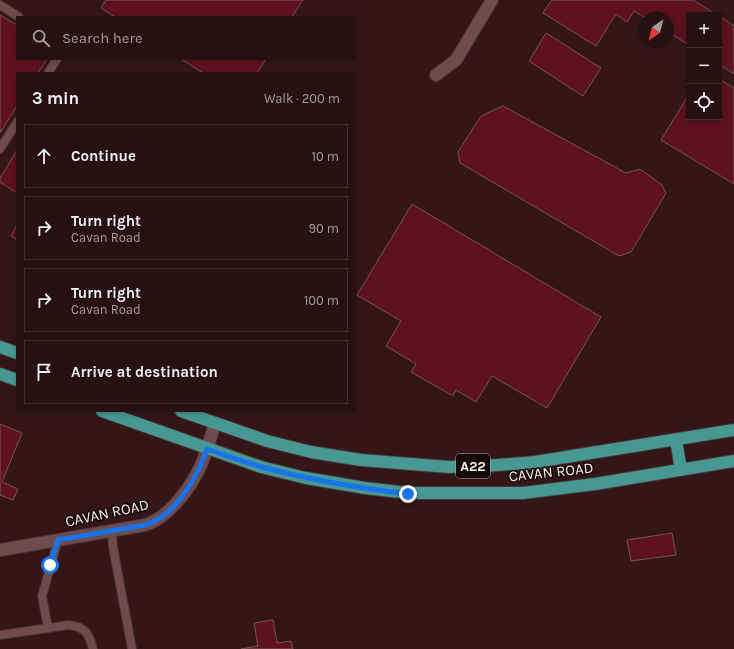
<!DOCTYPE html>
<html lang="en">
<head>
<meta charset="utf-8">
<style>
  body { margin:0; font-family:Karla,sans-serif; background:#2f191c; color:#f1f3f6 }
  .controls { position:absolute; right:12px; top:12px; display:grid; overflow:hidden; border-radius:0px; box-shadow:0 2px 6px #0003 }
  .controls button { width:36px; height:36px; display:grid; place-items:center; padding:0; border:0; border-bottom:1px solid #433033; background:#271013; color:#f1f3f6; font:20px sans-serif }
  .compass { position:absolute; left:638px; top:12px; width:36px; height:36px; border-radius:50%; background:#271013; box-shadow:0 2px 6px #0003; rotate:215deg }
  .stop { position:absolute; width:12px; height:12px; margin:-9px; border:3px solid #1a73e8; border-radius:50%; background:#fff }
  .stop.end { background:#1a73e8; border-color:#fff; box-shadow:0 1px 4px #0008 }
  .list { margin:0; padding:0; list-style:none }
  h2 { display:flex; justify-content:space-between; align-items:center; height:52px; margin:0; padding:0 16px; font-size:17px }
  h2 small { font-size:13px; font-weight:400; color:#a49da0 }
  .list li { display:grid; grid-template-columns:26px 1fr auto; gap:12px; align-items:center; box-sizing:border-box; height:64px; margin:0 8px 8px; padding:0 8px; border:1px solid #433033; border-radius:0px }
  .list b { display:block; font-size:15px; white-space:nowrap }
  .list p { margin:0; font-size:13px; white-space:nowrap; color:#a49da0 }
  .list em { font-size:13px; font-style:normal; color:#a49da0 }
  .icon { flex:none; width:22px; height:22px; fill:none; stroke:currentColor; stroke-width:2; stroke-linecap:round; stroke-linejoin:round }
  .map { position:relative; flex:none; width:734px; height:649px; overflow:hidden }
  .search { position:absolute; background:#271013; box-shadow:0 2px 6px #0003; left:16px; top:16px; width:340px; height:44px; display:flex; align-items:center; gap:10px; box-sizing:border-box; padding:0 14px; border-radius:0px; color:#a49da0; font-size:15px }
  .panel { position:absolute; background:#271013; box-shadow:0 2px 6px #0003; left:16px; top:72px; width:340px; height:340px; border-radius:0px }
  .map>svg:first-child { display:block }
</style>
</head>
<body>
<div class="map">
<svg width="734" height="649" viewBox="0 0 734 649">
  <rect width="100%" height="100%" fill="#341619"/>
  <path fill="#5e121f" stroke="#785456" d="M106,0H303L292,17H115L101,8Z
    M552,0H693L717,15H689V45L668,32V18H646L634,11L627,22L616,14L596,46L543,13Z
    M0,15L17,25V59H47L38,73H17V106L0,133Z
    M719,16L734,26V74L719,64Z
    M546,33L601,68L583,96L529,61Z
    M181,59H266L257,73H203Z
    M719,79L734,88V184L661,140L689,94V117H719Z
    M503,106L626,173L640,169L662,185L666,193L631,252L619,256L460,163L458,152L481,116Z
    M17,150V193L0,182V178Z
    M412,204L601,317L547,408L492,376L476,402L456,390L453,396L411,372L416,364L386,346L401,321L357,295Z
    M17,225V240L11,236Z
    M0,424L22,433L2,482L18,489L13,500L0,495Z
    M672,533L676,555L631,561L627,540Z
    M273,620L277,643L291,641L293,649H241L258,646L254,623Z"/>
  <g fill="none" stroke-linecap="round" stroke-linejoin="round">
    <g stroke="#473233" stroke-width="10">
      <path id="lane" d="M0,5L19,17
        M48,73L57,59
        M0,149L17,122
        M112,531L113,547L132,649
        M48,628L42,596L58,540
        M0,635L69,625C86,627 89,634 93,649"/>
    </g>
    <g stroke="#473233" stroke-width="14">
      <path id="street" d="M436,75L456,60L492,0
        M0,550L145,525C169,518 191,487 201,465C207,452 211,437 215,423"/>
    </g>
    <g stroke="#473233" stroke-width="14">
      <path id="primary" d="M0,347L17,353
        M0,374L17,380
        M102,411L261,467L306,478L365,488L408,493H523L595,484L734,461
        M181,411L267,441L311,452L361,460L449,467L485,466L535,462L734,430
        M676,440L681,470"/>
    </g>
    <use href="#lane" stroke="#6f4b4d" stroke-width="8"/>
    <use href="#street" stroke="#6f4b4d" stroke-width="12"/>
    <use href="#primary" stroke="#479893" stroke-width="12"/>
  </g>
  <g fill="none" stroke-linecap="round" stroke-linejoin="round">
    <path stroke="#1a73e8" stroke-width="5" d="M50,565L58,540L145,525C176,516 197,477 207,449C225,455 244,462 262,467C310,480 359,488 408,494"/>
  </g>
  <g text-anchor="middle" stroke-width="3" stroke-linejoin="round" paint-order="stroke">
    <rect fill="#130707" stroke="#b7aaaa" stroke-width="1" x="456" y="454" width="34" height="24" rx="3"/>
    <g font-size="14" font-weight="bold" fill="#fdf0f0">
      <text x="473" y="471">A22</text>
    </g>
    <g font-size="15" fill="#fdf0f0" stroke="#130707">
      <text transform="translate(551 472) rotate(-6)" y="5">CAVAN ROAD</text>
      <text transform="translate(107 513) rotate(-12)" y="5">CAVAN ROAD</text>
    </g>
  </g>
</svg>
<div class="controls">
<button>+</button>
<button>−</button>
<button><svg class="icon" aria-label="locate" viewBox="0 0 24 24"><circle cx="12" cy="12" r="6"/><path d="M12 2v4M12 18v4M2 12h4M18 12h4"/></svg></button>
</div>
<svg class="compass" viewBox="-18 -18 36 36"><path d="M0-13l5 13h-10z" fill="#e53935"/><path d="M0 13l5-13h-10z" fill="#a49da0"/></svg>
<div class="stop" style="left:50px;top:565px"></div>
<div class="stop end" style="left:408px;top:494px"></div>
<div class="search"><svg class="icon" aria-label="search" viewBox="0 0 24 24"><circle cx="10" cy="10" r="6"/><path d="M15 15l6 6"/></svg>Search here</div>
<section class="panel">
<h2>3 min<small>Walk · 200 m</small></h2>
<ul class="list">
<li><svg class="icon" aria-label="ahead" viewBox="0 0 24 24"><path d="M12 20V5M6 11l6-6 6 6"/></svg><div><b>Continue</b></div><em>10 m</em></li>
<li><svg class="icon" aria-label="right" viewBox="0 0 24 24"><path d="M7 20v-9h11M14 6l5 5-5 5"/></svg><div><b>Turn right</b><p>Cavan Road</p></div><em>90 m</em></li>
<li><svg class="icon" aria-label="right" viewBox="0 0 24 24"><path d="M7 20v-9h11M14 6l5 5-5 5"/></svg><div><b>Turn right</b><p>Cavan Road</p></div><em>100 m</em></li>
<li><svg class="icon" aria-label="arrive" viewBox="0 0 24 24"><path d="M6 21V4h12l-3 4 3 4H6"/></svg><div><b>Arrive at destination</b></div></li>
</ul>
</section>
</div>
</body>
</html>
